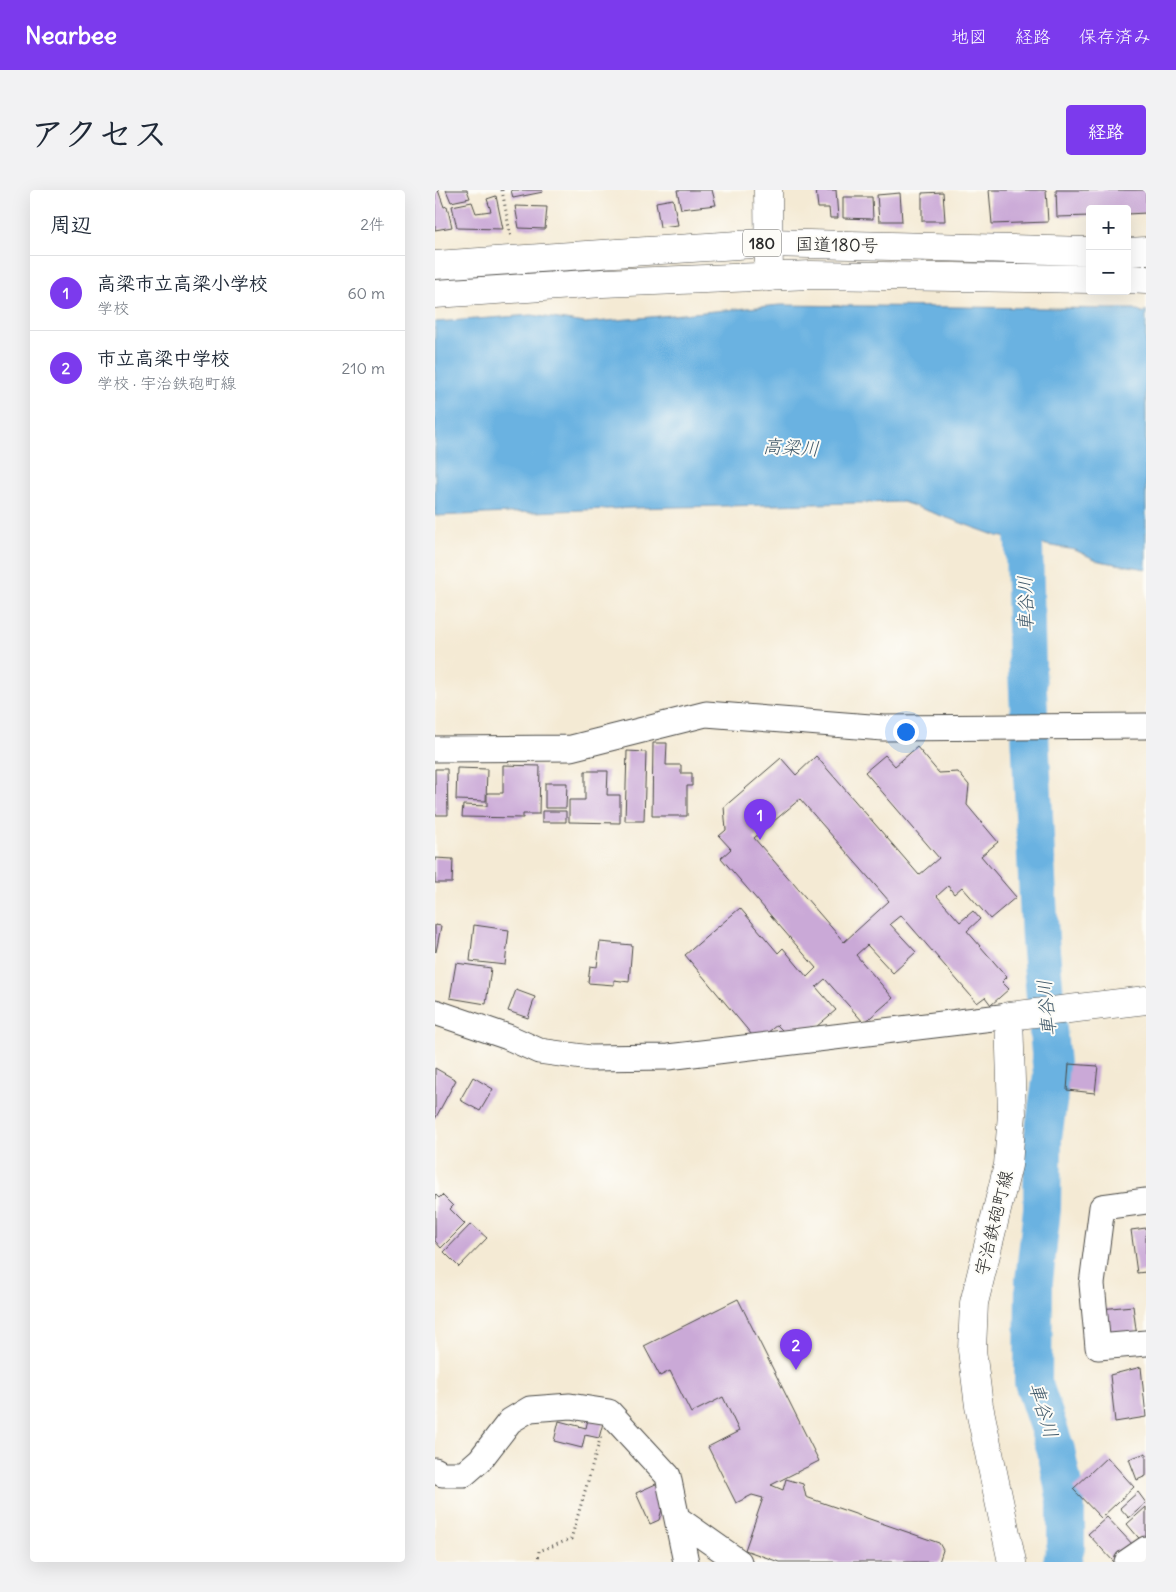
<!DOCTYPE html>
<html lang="ja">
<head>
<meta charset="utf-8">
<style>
  body { margin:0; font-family:Delius,"Klee One",sans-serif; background:#f2f2f3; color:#1f2937 }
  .controls { position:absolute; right:15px; top:15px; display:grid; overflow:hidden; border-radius:5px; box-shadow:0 5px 20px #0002 }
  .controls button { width:45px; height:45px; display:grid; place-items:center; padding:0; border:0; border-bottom:1px solid #e0e1e3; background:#fff; color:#1f2937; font:25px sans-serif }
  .you { position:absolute; left:470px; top:541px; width:18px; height:18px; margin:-12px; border:4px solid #fff; border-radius:50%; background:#1a73e8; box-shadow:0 0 0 8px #1a73e833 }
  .badge { display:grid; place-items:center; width:32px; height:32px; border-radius:50%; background:#7c3aed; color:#fff; font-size:16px; font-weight:700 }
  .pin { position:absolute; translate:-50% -41px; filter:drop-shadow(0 1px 2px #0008) }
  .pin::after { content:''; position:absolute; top:26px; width:18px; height:15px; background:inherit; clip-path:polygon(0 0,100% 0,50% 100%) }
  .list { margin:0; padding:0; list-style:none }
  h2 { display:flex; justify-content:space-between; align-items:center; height:65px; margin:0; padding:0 20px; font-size:21px }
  h2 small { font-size:16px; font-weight:400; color:#747a83 }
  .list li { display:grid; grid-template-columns:32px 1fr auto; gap:15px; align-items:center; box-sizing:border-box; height:75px; padding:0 20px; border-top:1px solid #e0e1e3 }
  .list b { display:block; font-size:19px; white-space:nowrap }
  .list p { margin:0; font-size:16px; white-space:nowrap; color:#747a83 }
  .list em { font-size:16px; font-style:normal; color:#747a83 }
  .map { position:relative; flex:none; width:711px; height:1372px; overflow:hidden; border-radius:5px }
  header { display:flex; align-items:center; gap:30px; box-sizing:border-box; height:70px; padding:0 25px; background:#7c3aed; color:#fff }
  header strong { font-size:24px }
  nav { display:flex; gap:28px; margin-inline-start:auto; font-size:18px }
  .intro { display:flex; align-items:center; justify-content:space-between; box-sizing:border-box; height:120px; padding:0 30px }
  h1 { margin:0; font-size:35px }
  .button { padding:12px 22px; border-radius:5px; background:#7c3aed; color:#fff; font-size:18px; font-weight:700 }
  main { display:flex; gap:30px; padding:0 30px }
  aside { flex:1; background:#fff; border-radius:5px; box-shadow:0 5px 20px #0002 }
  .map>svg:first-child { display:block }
</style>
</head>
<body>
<header>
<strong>Nearbee</strong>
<nav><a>地図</a><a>経路</a><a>保存済み</a></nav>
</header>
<div class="intro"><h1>アクセス</h1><a class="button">経路</a></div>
<main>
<aside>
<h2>周辺<small>2件</small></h2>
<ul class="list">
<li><span class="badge">1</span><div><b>高梁市立高梁小学校</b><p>学校</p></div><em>60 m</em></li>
<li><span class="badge">2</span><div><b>市立高梁中学校</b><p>学校 · 宇治鉄砲町線</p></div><em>210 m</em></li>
</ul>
</aside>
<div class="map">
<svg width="711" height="1372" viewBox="0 0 711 1372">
  <rect width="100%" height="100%" fill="#fdfcf7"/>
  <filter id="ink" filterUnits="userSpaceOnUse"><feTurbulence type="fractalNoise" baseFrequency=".02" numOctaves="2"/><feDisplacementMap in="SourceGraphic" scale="10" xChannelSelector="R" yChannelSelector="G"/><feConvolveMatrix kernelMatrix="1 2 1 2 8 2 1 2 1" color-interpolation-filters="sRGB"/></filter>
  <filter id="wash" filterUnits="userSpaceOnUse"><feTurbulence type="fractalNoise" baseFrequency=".0096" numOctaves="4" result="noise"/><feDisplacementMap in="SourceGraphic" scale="20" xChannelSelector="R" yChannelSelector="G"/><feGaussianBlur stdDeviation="1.12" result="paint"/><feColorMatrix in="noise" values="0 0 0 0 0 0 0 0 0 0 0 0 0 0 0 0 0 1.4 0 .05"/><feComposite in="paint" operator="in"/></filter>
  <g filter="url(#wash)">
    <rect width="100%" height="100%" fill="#f4ead4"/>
    <path fill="#6ab2e1" stroke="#4a6e86" d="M345,115L700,119L707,123L711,120V379L664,371L640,360L562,346L468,312L197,318L0,326V132L97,125L150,133Z"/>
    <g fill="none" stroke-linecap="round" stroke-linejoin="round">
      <path stroke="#6ab2e1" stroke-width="38" d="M585,301L589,357L592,480L605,750L617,885L608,947L607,1019L599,1091L598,1192L621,1260L631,1311V1356L627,1372"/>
    </g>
    <g id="blocks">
      <path fill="#caa9d7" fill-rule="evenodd" d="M0,0H3L9,17L12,16L17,37L0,40Z
        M11,0H32L35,8L16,12Z
        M76,0H107L108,2L78,8Z
        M242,0H277L281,15L246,19Z
        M381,0H401L403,28H395L394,18H383Z
        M554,0H611L613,32L557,34Z
        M621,0H711V23L692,24V19H655V26L622,27Z
        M508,2L510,31H487V3Z
        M465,3L467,31H444L442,5Z
        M61,6L68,39L22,38L17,16L37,12L41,23L56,21L52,9Z
        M408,7H437L438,29L408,28Z
        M238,9L243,35L225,37L221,12Z
        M80,16L112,17L110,39L84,38Z
        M218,553H232L231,575H246V583H257V596H252V626H217Z
        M482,557L504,583L523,582L534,595L532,615L563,652L546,666L581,707L555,729L527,697L519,704L513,696L502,706L525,732L538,721L545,729L532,741L572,787L567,792L574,799L556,815L550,807L542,813L466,725L455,734L481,762L458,783L432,755L421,765L458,808L429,833L390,789L381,797L401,820L381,837L353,846L342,835L322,851L250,765L305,718L343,763L348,758L372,787L381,778L286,668L296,659L284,646L291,640L289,617L346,568L361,585L381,566L484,685L504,668L430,582L450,565L460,576ZM365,609L454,711L409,752L319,648Z
        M192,561L211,562L209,631H190Z
        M68,575L105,576L104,624H88V628L27,627L28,615L52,616V603H68Z
        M22,578L52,579L51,611L21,610Z
        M0,579H12L13,625H0Z
        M150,581H173L172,605H185V633L134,632V610H150Z
        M110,593H132L131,618H110Z
        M107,621H131V632H107Z
        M0,668L18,669L17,693H0Z
        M0,735L6,736L1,762L0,761Z
        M39,735L74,740L70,775L35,771Z
        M165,752L197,755L194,792L179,790V795L153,793L155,776L162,777Z
        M21,773L56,778L51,814L15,808Z
        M81,800L100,807L93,828L73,821Z
        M634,874L663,876L660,903L632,900Z
        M0,878L21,890L0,929Z
        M38,887L58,899L45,921L25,910Z
        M0,1004L4,1008L7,1005L18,1016L15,1019L30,1034L6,1058L0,1051Z
        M36,1034L52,1048L24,1077L9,1062Z
        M711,1038V1082L702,1083L696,1040Z
        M303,1109L384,1271L336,1295L348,1300L351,1289L368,1294L371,1307L504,1353L508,1360L504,1372H344L310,1360L328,1308L317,1305L301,1313L273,1257L304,1241L288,1207L256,1223L235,1181L225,1186L209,1156Z
        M698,1116L702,1147L668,1151L665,1119Z
        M706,1177L711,1227L680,1232L675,1185Z
        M153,1229L168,1233L164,1248L150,1245L147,1258L119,1251L124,1231L151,1238Z
        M711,1263V1286L702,1290L694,1269Z
        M672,1267L699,1297L666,1328L638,1299Z
        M223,1293L230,1308L224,1330L215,1334L201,1303Z
        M703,1302L711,1313L694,1328L685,1318Z
        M711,1317V1351L708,1353L692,1334Z
        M672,1327L699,1356L681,1372H679L653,1344Z"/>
    </g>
  </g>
  <g filter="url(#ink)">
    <use href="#blocks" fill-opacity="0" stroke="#494844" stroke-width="1"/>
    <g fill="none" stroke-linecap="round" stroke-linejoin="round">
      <g stroke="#494844" stroke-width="27">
        <path id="street" d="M0,559L136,558L271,524L448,538L711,536
          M0,822L73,847L104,861L155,868L233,867L574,826
          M711,1011L667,1017L657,1094L663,1157L711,1153
          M0,1280L7,1284H29L45,1270L75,1231L95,1219L135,1216L174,1222L233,1286L251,1372
          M243,1329L304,1372
          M692,1372L711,1359"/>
      </g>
      <g stroke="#494844" stroke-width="29">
        <path id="secondary" d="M333,0L334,87
          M577,1372L544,1216L537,1160L539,1113L573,975L577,924L574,826L711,810"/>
      </g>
      <g stroke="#494844" stroke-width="29">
        <path id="highway" d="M692,62L711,61
          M0,75L333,53L655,61
          M692,89L711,90
          M0,104L168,93L376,85L655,89"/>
      </g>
      <path stroke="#494844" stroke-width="3" stroke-dasharray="1 4" stroke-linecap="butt" d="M67,0L76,48
        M103,1372L104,1361L136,1349L166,1246"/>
      <use href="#street" stroke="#fff" stroke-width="25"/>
      <use href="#secondary" stroke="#fff" stroke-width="28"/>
      <use href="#highway" stroke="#fff" stroke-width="28"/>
    </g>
  </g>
  <g text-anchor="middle" stroke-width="4" stroke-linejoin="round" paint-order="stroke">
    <rect fill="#fdfcf7" stroke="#6a6a68" stroke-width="1" x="308" y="39.5" width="38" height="27" rx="4"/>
    <g font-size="16" font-weight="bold" fill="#2b2b2b">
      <text x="327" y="59">180</text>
    </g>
    <g font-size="18" fill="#2b2b2b" stroke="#fdfcf7">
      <text transform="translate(402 55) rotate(1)" y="6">国道180号</text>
      <text transform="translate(559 1033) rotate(-76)" y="6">宇治鉄砲町線</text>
    </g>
    <g font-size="19" font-style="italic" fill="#415a6b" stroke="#fdfcf7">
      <text transform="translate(356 257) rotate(3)" y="7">高梁川</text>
      <text transform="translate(590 414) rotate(-91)" y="7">車谷川</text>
      <text transform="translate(611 818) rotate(-95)" y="7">車谷川</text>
      <text transform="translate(609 1220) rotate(73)" y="7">車谷川</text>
    </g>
  </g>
</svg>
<div class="controls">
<button>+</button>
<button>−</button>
</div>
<div class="you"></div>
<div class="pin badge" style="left:325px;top:650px">1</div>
<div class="pin badge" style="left:361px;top:1180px">2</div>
</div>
</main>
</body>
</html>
